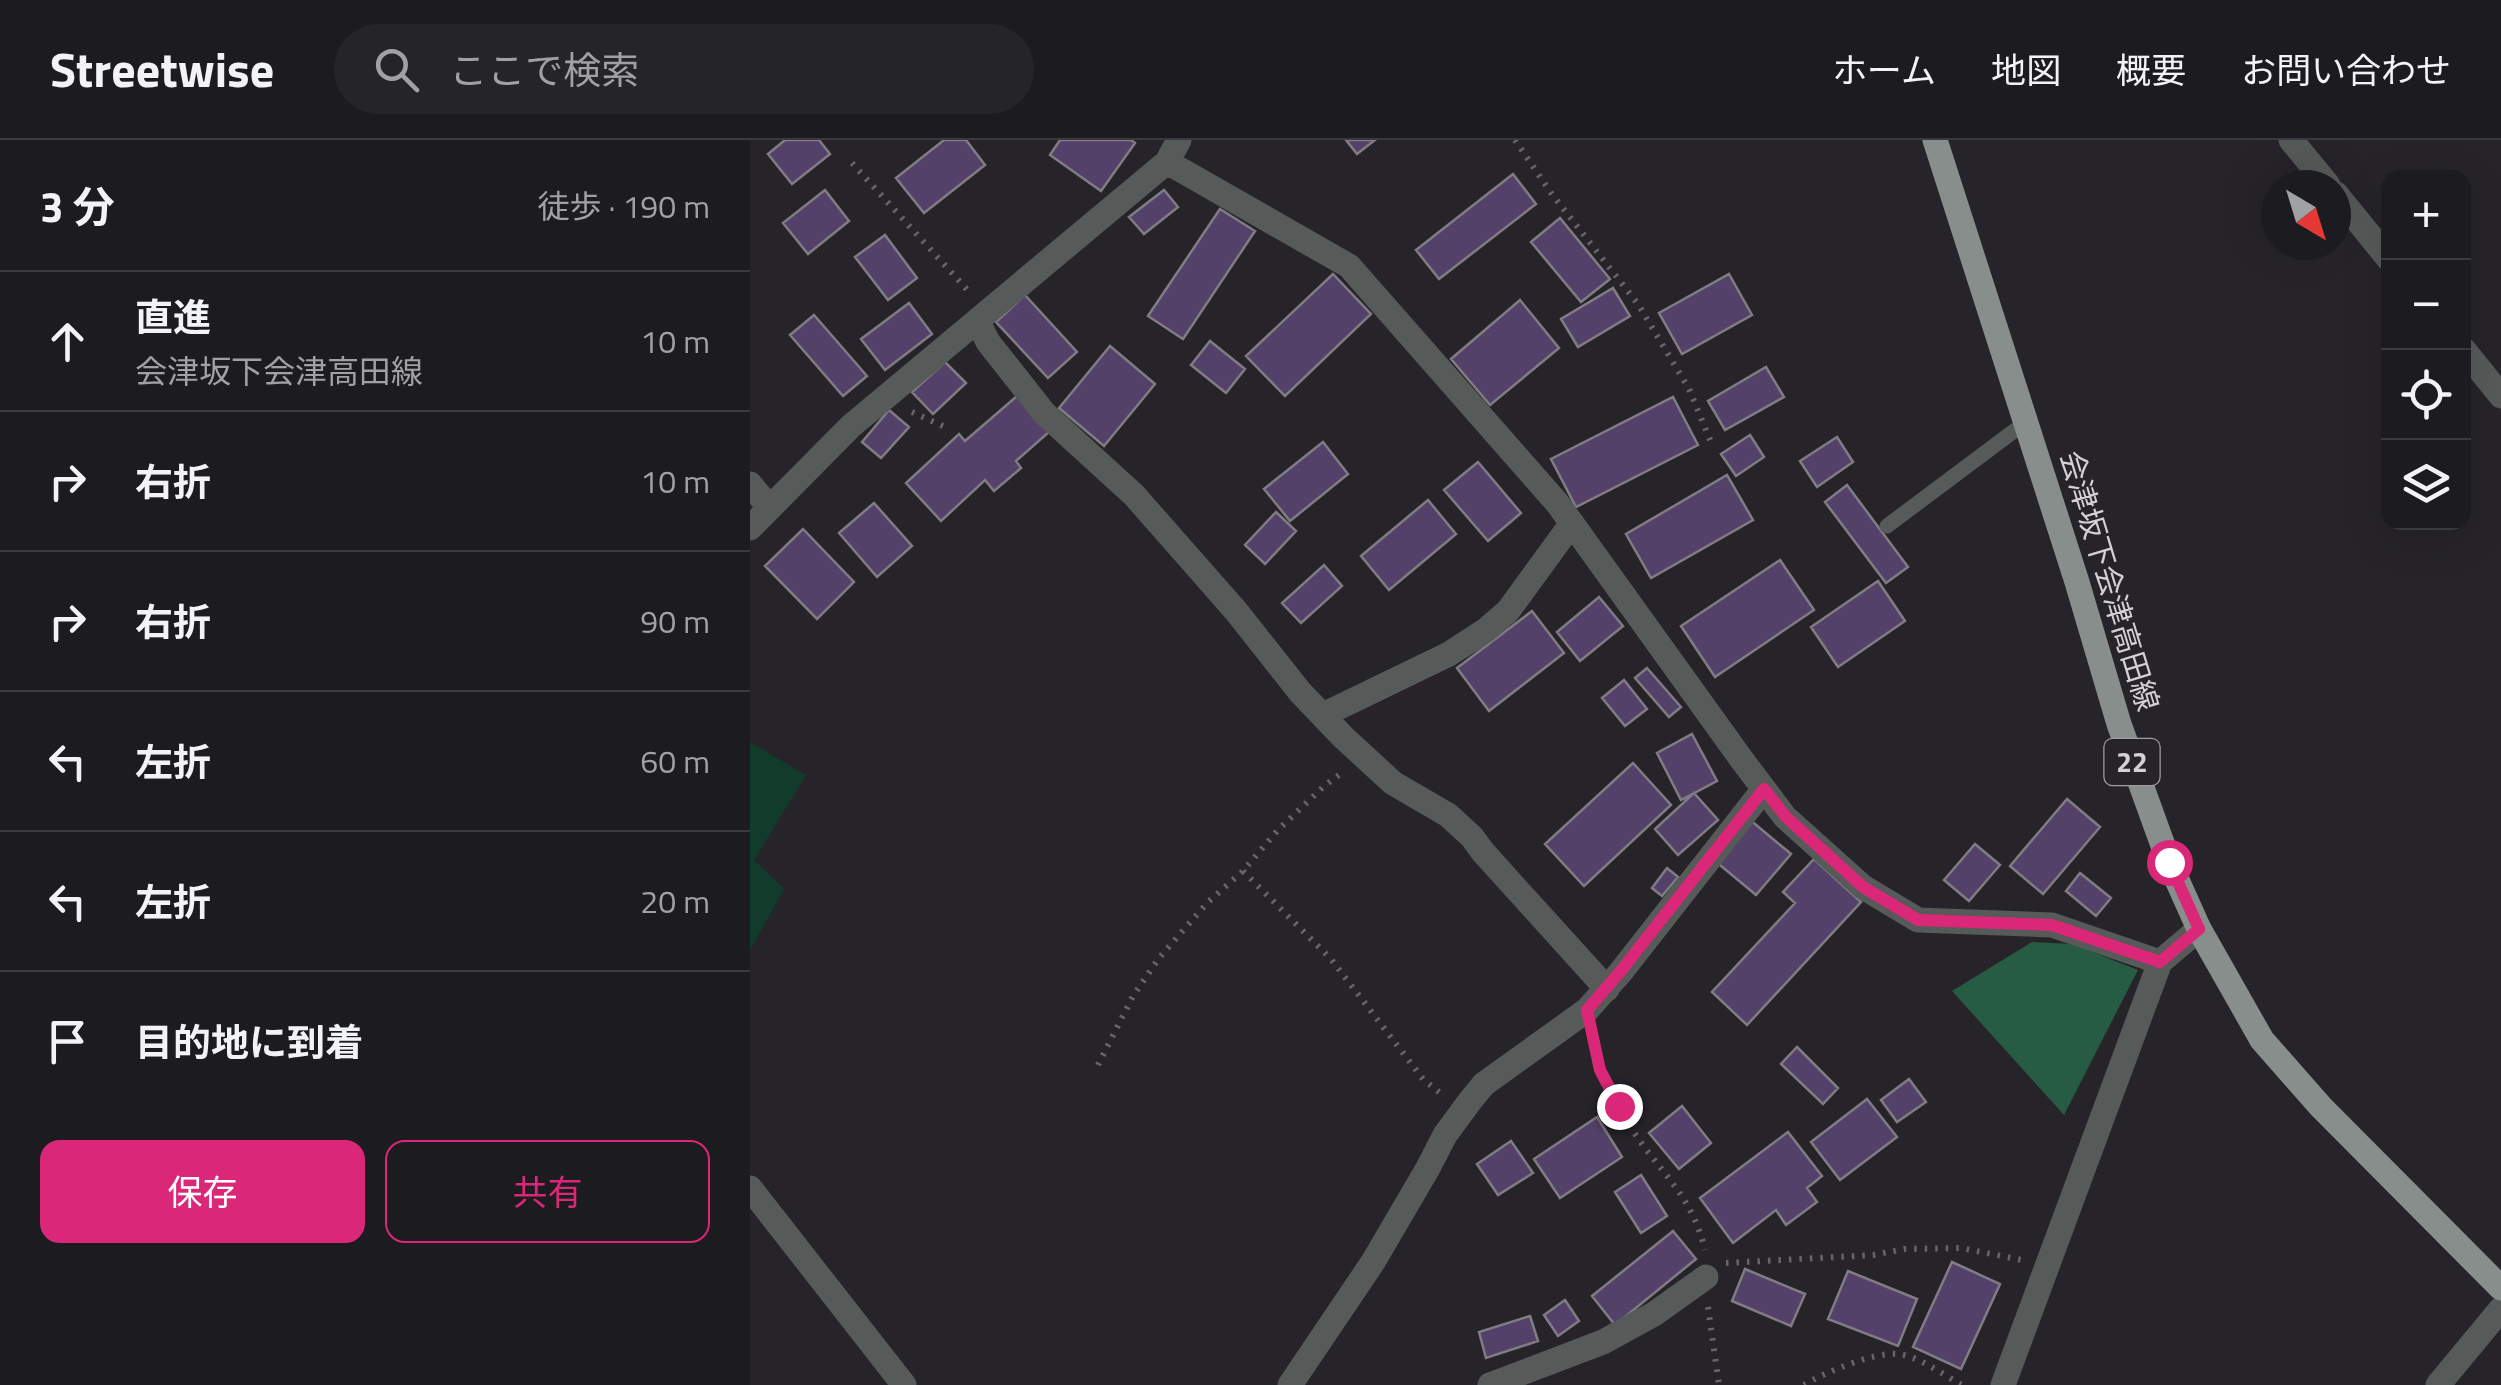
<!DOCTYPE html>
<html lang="ja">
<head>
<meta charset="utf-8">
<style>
  body { margin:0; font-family:"Titillium Web","Noto Sans JP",sans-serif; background:#252428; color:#f1f3f6 }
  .controls { position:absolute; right:30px; top:30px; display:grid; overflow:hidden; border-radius:20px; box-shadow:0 10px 40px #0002 }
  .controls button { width:90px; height:90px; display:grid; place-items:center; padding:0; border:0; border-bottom:2px solid #3a393d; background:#1c1b1f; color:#f1f3f6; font:50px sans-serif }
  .compass { position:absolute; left:1511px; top:30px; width:90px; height:90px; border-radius:50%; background:#1c1b1f; box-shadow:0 10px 40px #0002; rotate:142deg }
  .stop { position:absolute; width:30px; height:30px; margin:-22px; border:8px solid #db2777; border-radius:50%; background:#fff }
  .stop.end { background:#db2777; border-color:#fff; box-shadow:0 2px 10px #0008 }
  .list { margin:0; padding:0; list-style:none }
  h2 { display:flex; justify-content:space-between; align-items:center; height:130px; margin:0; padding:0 40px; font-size:42px }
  h2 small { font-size:32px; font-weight:400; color:#a0a1a4 }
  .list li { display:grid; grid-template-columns:65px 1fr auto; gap:30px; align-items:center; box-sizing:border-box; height:140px; padding:0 40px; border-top:2px solid #3a393d }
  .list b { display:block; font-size:38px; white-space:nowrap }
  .list p { margin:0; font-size:32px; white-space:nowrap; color:#a0a1a4 }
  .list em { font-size:32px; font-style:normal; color:#a0a1a4 }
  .actions { display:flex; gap:20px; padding:30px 40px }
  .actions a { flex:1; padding:22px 0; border:2px solid #db2777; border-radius:20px; text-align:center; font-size:35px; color:#db2777 }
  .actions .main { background:#db2777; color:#fff }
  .icon { flex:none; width:55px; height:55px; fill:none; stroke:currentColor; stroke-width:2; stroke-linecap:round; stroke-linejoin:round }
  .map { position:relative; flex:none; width:1751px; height:1245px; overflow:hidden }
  header { display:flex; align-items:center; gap:60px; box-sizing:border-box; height:140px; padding:0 50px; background:#1c1b1f; border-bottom:2px solid #3a393d }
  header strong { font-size:48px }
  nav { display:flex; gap:55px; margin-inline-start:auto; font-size:35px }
  .search { width:700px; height:90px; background:#252428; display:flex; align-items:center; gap:25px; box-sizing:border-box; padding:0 35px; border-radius:55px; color:#a0a1a4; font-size:38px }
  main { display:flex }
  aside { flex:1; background:#1c1b1f }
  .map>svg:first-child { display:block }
</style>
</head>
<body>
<header>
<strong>Streetwise</strong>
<div class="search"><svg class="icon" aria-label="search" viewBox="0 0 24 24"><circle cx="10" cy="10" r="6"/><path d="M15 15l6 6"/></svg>ここで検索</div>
<nav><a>ホーム</a><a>地図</a><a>概要</a><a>お問い合わせ</a></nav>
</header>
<main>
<aside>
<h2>3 分<small>徒歩 · 190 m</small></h2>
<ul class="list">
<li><svg class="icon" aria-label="ahead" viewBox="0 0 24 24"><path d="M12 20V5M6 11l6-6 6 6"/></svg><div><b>直進</b><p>会津坂下会津高田線</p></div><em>10 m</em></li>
<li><svg class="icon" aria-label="right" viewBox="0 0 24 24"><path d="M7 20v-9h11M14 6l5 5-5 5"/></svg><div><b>右折</b></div><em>10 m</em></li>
<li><svg class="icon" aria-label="right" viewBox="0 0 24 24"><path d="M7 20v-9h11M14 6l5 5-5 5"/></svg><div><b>右折</b></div><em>90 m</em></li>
<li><svg class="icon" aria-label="left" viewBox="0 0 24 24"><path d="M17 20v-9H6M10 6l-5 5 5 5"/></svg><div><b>左折</b></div><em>60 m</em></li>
<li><svg class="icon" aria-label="left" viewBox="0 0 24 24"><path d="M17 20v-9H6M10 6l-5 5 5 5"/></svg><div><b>左折</b></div><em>20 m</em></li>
<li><svg class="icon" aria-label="arrive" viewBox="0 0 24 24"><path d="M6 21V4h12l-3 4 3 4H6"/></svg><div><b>目的地に到着</b></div></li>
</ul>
<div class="actions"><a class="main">保存</a><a>共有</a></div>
</aside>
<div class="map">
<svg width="1751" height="1245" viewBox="0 0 1751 1245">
  <rect width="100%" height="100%" fill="#262429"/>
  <path fill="#113c2b" d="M0,602L56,635L4,720L34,749L0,810Z"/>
  <path fill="#265b44" d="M1282,802L1322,804L1388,830L1314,975L1202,851Z"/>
  <path fill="#534169" stroke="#7f7c83" stroke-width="2.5" d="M35,0H69L80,14L42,44L18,14Z
    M194,0H216L235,25L174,73L146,38Z
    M310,0H381L385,3L351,51L300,15Z
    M596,0H625L607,14Z
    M763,34L786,64L689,139L666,110Z
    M75,50L99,81L58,114L33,83Z
    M414,50L428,67L394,94L379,77Z
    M470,69L505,91L433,199L398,176Z
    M810,78L860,139L831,162L781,102Z
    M135,95L167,138L138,160L105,117Z
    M583,134L621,174L535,256L496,216Z
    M979,134L1002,175L932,214L909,173Z
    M863,148L880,176L828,207L811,179Z
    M275,155L327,212L298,238L246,182Z
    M770,160L809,208L740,265L701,219Z
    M159,163L182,194L135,230L111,199Z
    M64,175L117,236L93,256L40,195Z
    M460,201L495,229L476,253L441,225Z
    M360,206L405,244L354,306L309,268Z
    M195,222L216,243L183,274L162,252Z
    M1016,227L1034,257L975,290L958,261Z
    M267,256L299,292L266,321L271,328L244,351L235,340L191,381L156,343L209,294L215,301Z
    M923,257L948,305L826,367L801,319Z
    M139,270L159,287L131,318L112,302Z
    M1000,295L1014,317L986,336L971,314Z
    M1087,297L1103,322L1067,347L1050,321Z
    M573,302L598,334L540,381L514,349Z
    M728,322L771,373L738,401L694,350Z
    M977,335L1003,380L901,438L876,394Z
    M1097,345L1158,427L1136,443L1075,362Z
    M678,360L706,394L639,450L611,416Z
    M124,363L162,406L127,437L89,393Z
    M526,372L546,391L515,424L495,405Z
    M53,389L104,442L67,479L15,426Z
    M1030,420L1064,470L965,537L931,486Z
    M574,425L592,446L551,483L532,463Z
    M1128,441L1155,481L1088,527L1061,487Z
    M849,457L873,486L830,521L807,492Z
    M782,471L814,513L739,571L707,528Z
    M897,528L931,567L919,577L885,538Z
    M874,540L897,569L875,586L852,558Z
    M942,594L967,641L931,660L907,613Z
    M883,623L921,665L834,746L795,704Z
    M944,653L968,680L928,715L905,689Z
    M1317,659L1350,687L1293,754L1260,726Z
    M999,679L1041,714L1006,755L964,720Z
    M1225,704L1250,725L1219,761L1194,740Z
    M1064,719L1111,762L997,885L962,852L1045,763L1033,752Z
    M917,728L928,737L912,756L902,748Z
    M1330,733L1361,758L1346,776L1316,751Z
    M1047,907L1088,948L1073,964L1031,924Z
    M1159,939L1176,962L1147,982L1131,960Z
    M1117,959L1147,997L1090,1040L1061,1002Z
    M932,966L961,1003L929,1029L899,993Z
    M847,977L872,1017L810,1058L784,1019Z
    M1038,992L1072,1036L1057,1048L1067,1062L1036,1085L1026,1070L983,1103L950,1058Z
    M761,1001L783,1033L748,1055L727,1024Z
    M891,1035L917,1076L891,1093L865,1052Z
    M923,1091L946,1119L865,1185L842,1156Z
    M1202,1122L1250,1144L1211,1229L1163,1207Z
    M995,1129L1055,1154L1041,1186L982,1161Z
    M1098,1131L1167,1159L1148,1206L1078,1179Z
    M815,1160L829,1181L808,1196L794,1175Z
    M780,1176L788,1201L736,1218L729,1192Z"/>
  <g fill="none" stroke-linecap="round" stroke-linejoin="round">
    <path stroke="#67656a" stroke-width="6" stroke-dasharray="2.5 8" stroke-linecap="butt" d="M765,0L801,53L888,164L939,249L961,302
      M102,23L221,154
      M162,272L197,288
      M493,731L581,819L673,939L690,953
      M843,898C852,937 869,972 892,1004C919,1040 944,1063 955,1110
      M348,925L383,856L409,818L458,762L493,731L528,690L573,647L593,632
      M976,1123L1123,1115L1154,1109L1211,1108L1272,1120
      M958,1167L969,1245
      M1054,1245C1073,1233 1124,1212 1146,1214C1168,1215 1193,1235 1212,1245"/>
    <path stroke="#565a58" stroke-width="15" d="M1137,386L1276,282"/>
    <path stroke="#565a58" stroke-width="25" d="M1541,0L1578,45
      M417,22L599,126L808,364L992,620L1035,677L1113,747L1168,780L1302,785L1410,822
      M1586,54L1638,118
      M228,182L238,202L294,273L384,355L486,471L550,552L593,597L643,643L698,675L722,697L733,712L857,849
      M1714,210L1751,256
      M0,344L19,367
      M0,388L101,286L417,22L429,0
      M573,575L699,514L736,490L758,471L822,383
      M0,1048L154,1245
      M540,1245L623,1122L678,1028L695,995L720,961L734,944L837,870L870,833L1014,649
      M740,1245L853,1202L904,1174L956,1137
      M1253,1245L1410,822L1449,789
      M1688,1245L1751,1169"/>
    <path stroke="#878e8b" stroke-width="25" d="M1185,0L1327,442L1369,584L1419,722L1449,789L1512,900L1571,967L1751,1148"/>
  </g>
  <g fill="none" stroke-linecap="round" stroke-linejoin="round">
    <path stroke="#db2777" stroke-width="12" d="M869,966L850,930L837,870L870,832L1014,649L1036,677L1113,747L1168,780L1302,785L1410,822L1449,789L1419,722"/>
  </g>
  <g text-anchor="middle" stroke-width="9" stroke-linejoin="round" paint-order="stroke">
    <rect fill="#262429" stroke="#9f9da1" stroke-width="2.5" x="1354.5" y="599" width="55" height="46" rx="8"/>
    <g font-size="28" font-weight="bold" fill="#d3d1d5">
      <text x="1382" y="632">22</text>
    </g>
    <g font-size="30" fill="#d3d1d5" stroke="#262429">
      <text transform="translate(1359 441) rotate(73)" y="10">会津坂下会津高田線</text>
    </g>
  </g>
</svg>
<div class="controls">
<button>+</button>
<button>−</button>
<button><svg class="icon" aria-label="locate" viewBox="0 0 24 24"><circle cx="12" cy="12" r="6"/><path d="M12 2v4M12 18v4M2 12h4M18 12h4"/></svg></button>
<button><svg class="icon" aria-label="layers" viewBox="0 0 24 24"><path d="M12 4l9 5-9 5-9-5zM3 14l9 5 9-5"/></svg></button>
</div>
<svg class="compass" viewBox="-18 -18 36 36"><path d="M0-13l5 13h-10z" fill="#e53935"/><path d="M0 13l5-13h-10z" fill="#a0a1a4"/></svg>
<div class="stop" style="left:1419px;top:722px"></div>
<div class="stop end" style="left:869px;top:966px"></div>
</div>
</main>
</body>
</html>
